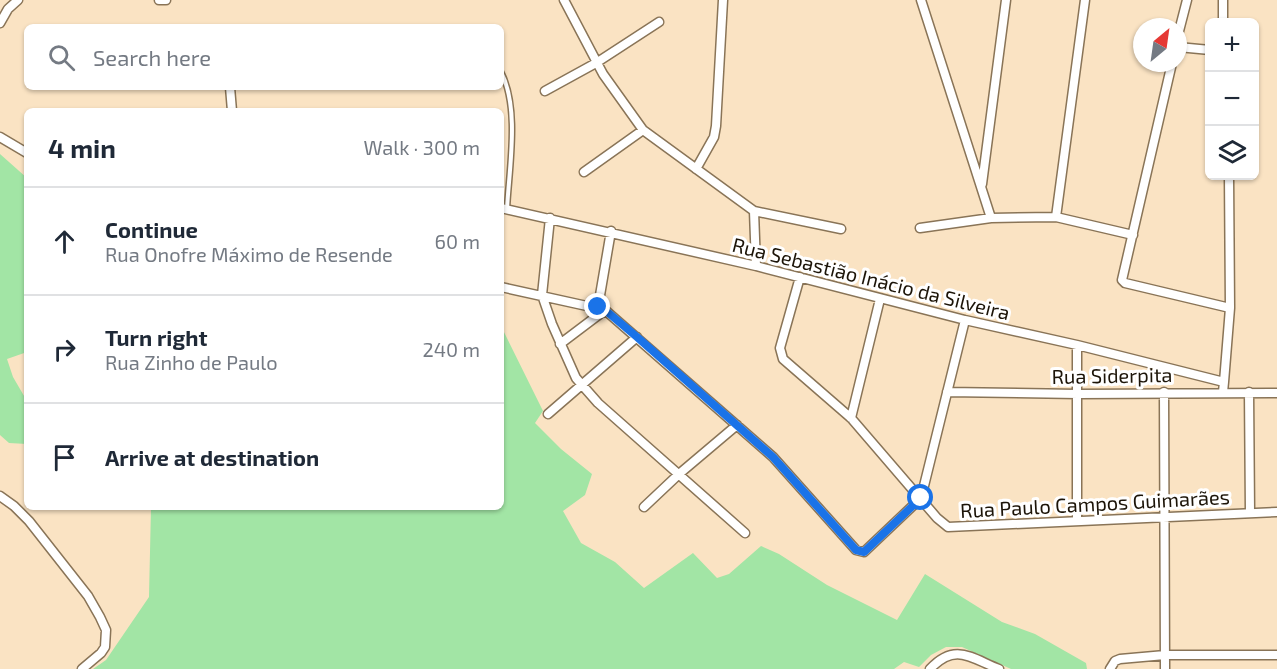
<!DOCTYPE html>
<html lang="en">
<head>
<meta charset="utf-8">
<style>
  body { margin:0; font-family:"Exo 2",sans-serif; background:#f2f2f3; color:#1f2937 }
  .controls { position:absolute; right:18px; top:18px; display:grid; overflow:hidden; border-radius:9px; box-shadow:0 2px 4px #0004 }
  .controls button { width:54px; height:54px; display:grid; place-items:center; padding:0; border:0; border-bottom:2px solid #e0e1e3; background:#fff; color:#1f2937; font:30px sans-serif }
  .compass { position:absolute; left:1133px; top:18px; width:54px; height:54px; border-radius:50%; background:#fff; box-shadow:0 2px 4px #0004; rotate:29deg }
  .stop { position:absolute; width:18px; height:18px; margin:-14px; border:4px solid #1a73e8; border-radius:50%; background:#fff }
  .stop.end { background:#1a73e8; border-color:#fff; box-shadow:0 2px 6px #0008 }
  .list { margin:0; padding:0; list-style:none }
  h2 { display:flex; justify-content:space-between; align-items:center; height:78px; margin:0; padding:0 24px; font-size:26px }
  h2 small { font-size:20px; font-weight:400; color:#747a83 }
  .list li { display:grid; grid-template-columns:39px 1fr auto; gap:18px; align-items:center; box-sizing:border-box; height:108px; padding:0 24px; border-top:2px solid #e0e1e3 }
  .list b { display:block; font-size:22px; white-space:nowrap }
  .list p { margin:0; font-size:20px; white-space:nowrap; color:#747a83 }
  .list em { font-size:20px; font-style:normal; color:#747a83 }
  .icon { flex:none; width:33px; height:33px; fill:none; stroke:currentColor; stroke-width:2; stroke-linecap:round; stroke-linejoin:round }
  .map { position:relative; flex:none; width:1277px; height:669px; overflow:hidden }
  .search { position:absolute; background:#fff; box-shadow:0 2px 4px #0004; left:24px; top:24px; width:480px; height:66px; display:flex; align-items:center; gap:15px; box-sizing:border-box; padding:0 21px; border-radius:9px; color:#747a83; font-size:22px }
  .panel { position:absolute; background:#fff; box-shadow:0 2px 4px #0004; left:24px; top:108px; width:480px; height:402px; border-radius:9px }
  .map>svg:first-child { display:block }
</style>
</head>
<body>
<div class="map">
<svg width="1277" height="669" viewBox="0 0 1277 669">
  <rect width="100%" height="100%" fill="#fae3c3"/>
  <path fill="#a2e5a5" d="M0,154L27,178V352L7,359L13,377L27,401V444L9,443L0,435Z
    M501,326L543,411L535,423L561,449L592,474L585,495L563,511L581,543L615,562L644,588L693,553L717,578L729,574L761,546L779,554L827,585L897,620L925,574L1002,622L1035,634L1086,663L1087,669H1011L962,647H946L931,655L919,667L904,662L894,669H93L106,660L149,597L151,507H501Z"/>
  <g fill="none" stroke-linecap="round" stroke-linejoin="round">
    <g stroke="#897457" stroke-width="7">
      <path id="lane" d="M501,72C520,108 509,169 507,209"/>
    </g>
    <g stroke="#897457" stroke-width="11">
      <path id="street" d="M159,0H166
        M564,0L603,74L643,130L754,211L756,266
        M921,0L991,218
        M1223,22V0
        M0,23L8,9L18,0
        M1178,35L1187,0
        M1178,47L1210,50
        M1172,63L1122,280L1125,283L1230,308
        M230,87L232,111
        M545,91L596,63L659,22
        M0,137L27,153
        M696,169L714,137L716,126L723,0
        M584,172L643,130
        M982,184L1006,0
        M501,208L756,266L965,320L1077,345L1224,382L1223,392
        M754,211L841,229
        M1056,217L1085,0
        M550,218L542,295L552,324L576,378L598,403L745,533
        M920,228L991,218L1056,217L1133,235
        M800,277L780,348L783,359L851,418L937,518L948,527L1277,512
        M501,287L605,310L773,457L856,550L864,552L921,498L965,320
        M598,307L611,231
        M560,344L605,310
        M1077,345V520
        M1224,382L1230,308L1229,176
        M947,392L1078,394L1277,393
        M1164,392L1165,669
        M1249,392L1250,512
        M548,414L637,337
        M851,418L880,299
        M0,496L14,506L29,521L88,596L100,617L106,630L105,647L101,653L82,669
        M644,507L679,474L737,425
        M930,669C955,642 971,658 999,669
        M1110,669L1115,661L1120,659L1165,655H1277"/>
    </g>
    <use href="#lane" stroke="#fff" stroke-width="4"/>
    <use href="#street" stroke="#fff" stroke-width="8"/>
  </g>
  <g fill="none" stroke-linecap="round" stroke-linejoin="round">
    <path stroke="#1a73e8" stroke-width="8" d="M598,307L605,310L637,337L773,457L856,550L864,552L921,498"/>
  </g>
  <g text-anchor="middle" stroke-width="6" stroke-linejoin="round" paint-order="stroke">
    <g font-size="20" fill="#1c1408" stroke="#fff">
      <text transform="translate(871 279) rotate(14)" y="7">Rua Sebastião Inácio da Silveira</text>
      <text transform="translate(1112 376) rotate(-1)" y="7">Rua Siderpita</text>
      <text transform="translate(1095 504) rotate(-3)" y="7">Rua Paulo Campos Guimarães</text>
    </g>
  </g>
</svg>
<div class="controls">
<button>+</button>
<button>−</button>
<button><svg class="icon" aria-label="layers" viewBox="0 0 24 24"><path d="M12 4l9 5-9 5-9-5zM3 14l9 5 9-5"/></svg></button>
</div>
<svg class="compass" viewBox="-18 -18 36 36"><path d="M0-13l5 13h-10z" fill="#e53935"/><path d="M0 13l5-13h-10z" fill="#747a83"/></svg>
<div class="stop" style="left:921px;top:498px"></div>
<div class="stop end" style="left:598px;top:307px"></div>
<div class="search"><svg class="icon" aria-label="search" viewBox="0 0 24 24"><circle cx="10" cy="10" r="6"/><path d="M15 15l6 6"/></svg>Search here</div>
<section class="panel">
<h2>4 min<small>Walk · 300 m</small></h2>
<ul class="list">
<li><svg class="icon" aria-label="ahead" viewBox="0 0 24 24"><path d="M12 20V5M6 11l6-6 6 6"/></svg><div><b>Continue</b><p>Rua Onofre Máximo de Resende</p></div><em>60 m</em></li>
<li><svg class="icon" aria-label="right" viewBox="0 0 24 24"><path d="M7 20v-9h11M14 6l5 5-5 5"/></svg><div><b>Turn right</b><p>Rua Zinho de Paulo</p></div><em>240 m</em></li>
<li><svg class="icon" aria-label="arrive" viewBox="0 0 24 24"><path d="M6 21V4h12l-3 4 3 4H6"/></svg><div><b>Arrive at destination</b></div></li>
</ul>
</section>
</div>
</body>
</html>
